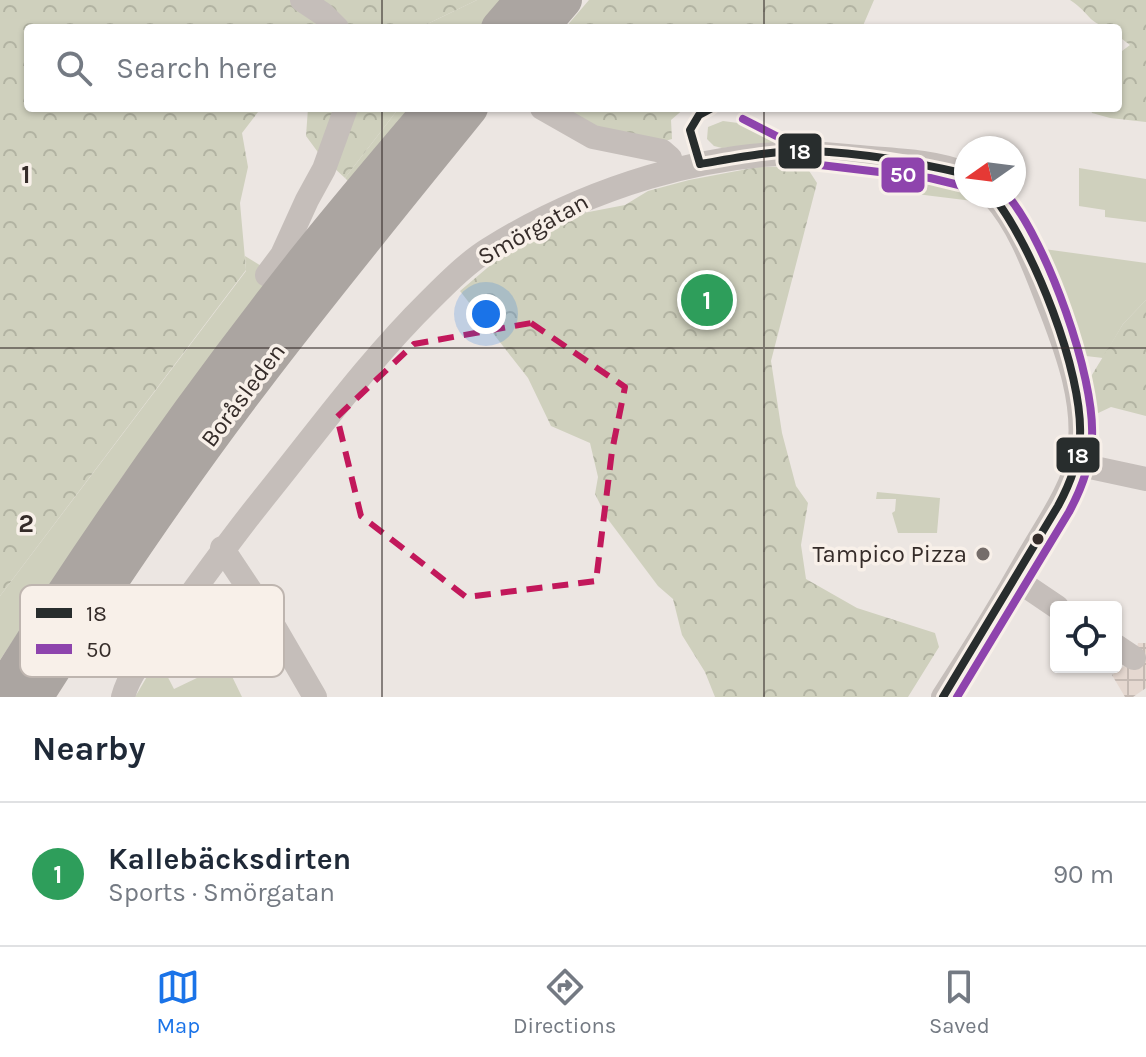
<!DOCTYPE html>
<html lang="en">
<head>
<meta charset="utf-8">
<style>
  body { margin:0; font-family:Karla,sans-serif; background:#f2f2f3; color:#1f2937 }
  .controls { position:absolute; right:24px; bottom:24px; display:grid; overflow:hidden; border-radius:8px; box-shadow:0 2px 6px #0004 }
  .controls button { width:72px; height:72px; display:grid; place-items:center; padding:0; border:0; border-bottom:2px solid #e0e1e3; background:#fff; color:#1f2937; font:40px sans-serif }
  .compass { position:absolute; left:954px; top:136px; width:72px; height:72px; border-radius:50%; background:#fff; box-shadow:0 2px 6px #0004; rotate:256deg }
  .you { position:absolute; left:486px; top:314px; width:28px; height:28px; margin:-20px; border:6px solid #fff; border-radius:50%; background:#1a73e8; box-shadow:0 0 0 12px #1a73e833 }
  .badge { display:grid; place-items:center; width:52px; height:52px; border-radius:50%; background:#1a73e8; color:#fff; font-size:26px; font-weight:700 }
  .pin { position:absolute; translate:-50% -50%; border:4px solid #fff; box-shadow:0 2px 8px #0006 }
  .list { margin:0; padding:0; list-style:none }
  h2 { display:flex; justify-content:space-between; align-items:center; height:104px; margin:0; padding:0 32px; font-size:34px }
  h2 small { font-size:26px; font-weight:400; color:#747a83 }
  .list li { display:grid; grid-template-columns:52px 1fr auto; gap:24px; align-items:center; box-sizing:border-box; height:144px; padding:0 32px; border-top:2px solid #e0e1e3 }
  .list b { display:block; font-size:30px; white-space:nowrap }
  .list p { margin:0; font-size:26px; white-space:nowrap; color:#747a83 }
  .list em { font-size:26px; font-style:normal; color:#747a83 }
  .icon { flex:none; width:44px; height:44px; fill:none; stroke:currentColor; stroke-width:2; stroke-linecap:round; stroke-linejoin:round }
  .map { position:relative; flex:none; width:1146px; height:697px; overflow:hidden }
  .search { position:absolute; background:#fff; box-shadow:0 2px 6px #0004; left:24px; right:24px; top:24px; height:88px; display:flex; align-items:center; gap:20px; box-sizing:border-box; padding:0 28px; border-radius:8px; color:#747a83; font-size:30px }
  .sheet { height:248px; background:#fff }
  nav { display:flex; justify-content:space-around; align-items:center; box-sizing:border-box; height:112px; border-top:2px solid #e0e1e3; background:#fff; font-size:22px; color:#747a83 }
  nav a { display:grid; justify-items:center; gap:4px }
  nav .on { color:#1a73e8 }
  .map>svg:first-child { display:block }
</style>
</head>
<body>
<div class="map">
<svg width="1146" height="697" viewBox="0 0 1146 697">
  <defs>
    <pattern id="forest-crowns" width="20" height="18" patternUnits="userSpaceOnUse" patternTransform="scale(2)"><rect width="20" height="18" fill="#cfd0bd"/><path d="M2 6a3 3 0 1 1 6 0M12 15a3 3 0 1 1 6 0" fill="none" stroke="#b2b3a2"/></pattern>
    <pattern id="plaza-grid" width="8" height="8" patternUnits="userSpaceOnUse" patternTransform="scale(2)"><rect width="8" height="8" fill="#e5d8d0"/><path d="M0 4h8M4 0v8" fill="none" stroke="#c5bab3"/></pattern>
  </defs>
  <rect width="100%" height="100%" fill="#ece6e2"/>
  <path fill="#cfd0bd" d="M477,0H503L479,28H419Z
    M399,108H412L351,184L345,178Z
    M723,121L738,123L777,143L722,148L714,146L707,139L708,127Z
    M1079,168L1146,179V222L1105,217V210L1079,206Z
    M909,175L941,181L966,191V196H974L981,202L908,193Z
    M1044,249L1146,263V300L1123,324L1103,358L1086,356L1049,268Z
    M245,256L274,274L120,480L0,660V596L246,271Z
    M877,492L940,498L937,533H898L892,513L895,511L896,499H876Z
    M158,658L174,689L226,664L242,697H135Z"/>
  <path fill="url(#forest-crowns)" d="M0,0H477L419,28H28V108H271L258,112L242,133L248,167L240,203L246,270L0,596Z
    M589,0H874L862,28H565Z
    M1070,0H1146V122L1110,118L1092,113L1090,108H1118V54L1130,45L1118,36V28C1089,28 1091,13 1070,0Z
    M308,108H399L345,178L320,155L306,136Z
    M561,108H685L671,120L672,139C639,151 591,124 561,108Z
    M806,166L817,183L771,361L782,433L796,486L808,503L801,545L806,579L857,608L935,633L939,647L908,697H715L705,672L682,635L673,599L658,586L607,518L595,494L598,477L590,443L551,426L528,378L460,291L493,263L573,215L625,205L648,191L689,180L758,167Z
    M1146,300V416L1111,407L1094,415L1087,383L1123,324Z"/>
  <path fill="url(#plaza-grid)" d="M1138,643H1146V688L1133,697H1125L1112,675L1134,659Z"/>
  <g fill="none" stroke-linecap="round" stroke-linejoin="round">
    <path stroke="#c5beba" stroke-width="24" d="M302,0L323,14L337,28
      M542,108L593,137L662,151L670,158L673,170
      M267,275L282,255L307,200L324,169L346,108
      M1076,464L1146,479
      M222,548L272,623L315,697
      M1017,580L1057,607
      M1116,646L1134,658
      M123,697C130,670 152,648 168,626C199,583 229,541 262,500C317,432 368,361 430,300C448,282 468,262 489,249C540,217 592,194 649,177C714,158 780,148 847,156C884,160 931,159 966,174
      M943,697C973,651 1002,604 1029,556C1047,524 1073,490 1079,452C1086,404 1068,354 1051,310C1036,272 1021,227 993,196"/>
    <path stroke="#aba5a1" stroke-width="36" d="M499,28L523,0
      M540,28L564,0
      M0,694C93,545 195,400 304,262C345,210 389,159 432,108
      M35,697C104,588 177,480 255,378C325,286 398,197 470,108"/>
    <g stroke="#f8f0e9" stroke-width="14">
      <path id="bus-1" d="M712,108L699,115L690,130L700,164C736,158 774,150 812,151C860,153 919,163 966,174
        M943,697L1058,506C1070,484 1079,462 1080,436C1083,372 1033,246 993,196"/>
    </g>
    <g stroke="#f8f0e9" stroke-width="14">
      <path id="bus-2" d="M743,119L786,141L788,156L795,162L930,178L963,186
        M957,697L1069,512C1082,488 1091,464 1092,437C1095,376 1047,243 1008,196"/>
    </g>
    <use href="#bus-1" stroke="#282d2d" stroke-width="8"/>
    <use href="#bus-2" stroke="#8e44ad" stroke-width="8"/>
  </g>
  <path fill="none" stroke="#c2185b" stroke-width="6" stroke-dasharray="16 10" stroke-linejoin="round" d="M531,323L625,387L612,451L596,581L466,597L361,516L337,417L414,344Z"/>
  <path fill="none" stroke="#352c29" stroke-width="2" stroke-opacity="0.55" d="M382,0V28M764,0V28M382,108V697M764,108V697M0,348H1146"/>
  <circle fill="#352c29" stroke="#f8f0e9" stroke-width="3" cx="1038" cy="539" r="7"/>
  <circle fill="#756d6a" stroke="#f8f0e9" stroke-width="3" cx="983" cy="554" r="8"/>
  <g text-anchor="middle" stroke-width="7" stroke-linejoin="round" paint-order="stroke">
    <g font-size="24" fill="#352c29" stroke="#f8f0e9">
      <text transform="translate(533 229) rotate(-29)" y="8">Smörgatan</text>
      <text transform="translate(243 395) rotate(-53)" y="8">Boråsleden</text>
    </g>
    <g font-size="24" fill="#352c29" stroke="#f8f0e9" text-anchor="end">
      <text x="967" y="562">Tampico Pizza</text>
    </g>
  </g>
  <rect x="20" y="585" width="264" height="92" rx="12" fill="#f8f0e9" stroke="#beb5af" stroke-width="2"/>
  <rect x="36" y="608" width="36" height="10" fill="#282d2d"/>
  <rect x="36" y="644" width="36" height="10" fill="#8e44ad"/>
  <g font-size="22" fill="#352c29">
    <text x="86" y="621">18</text>
    <text x="86" y="657">50</text>
  </g>
  <g font-size="26" text-anchor="middle" font-weight="bold" fill="#352c29" stroke="#f8f0e9" stroke-width="7" stroke-linejoin="round" paint-order="stroke">
    <text x="26" y="183">1</text>
    <text x="26" y="532">2</text>
  </g>
  <g stroke="#f8f0e9" stroke-width="3">
    <rect x="777" y="132" width="46" height="38" rx="8" fill="#282d2d"/>
    <rect x="880" y="156" width="46" height="38" rx="8" fill="#8e44ad"/>
    <rect x="1055" y="436" width="46" height="38" rx="8" fill="#282d2d"/>
  </g>
  <g font-size="22" text-anchor="middle" font-weight="bold" fill="#fff">
    <text x="800" y="159">18</text>
    <text x="903" y="182">50</text>
    <text x="1078" y="463">18</text>
  </g>
</svg>
<div class="controls">
<button><svg class="icon" aria-label="locate" viewBox="0 0 24 24"><circle cx="12" cy="12" r="6"/><path d="M12 2v4M12 18v4M2 12h4M18 12h4"/></svg></button>
</div>
<svg class="compass" viewBox="-18 -18 36 36"><path d="M0-13l5 13h-10z" fill="#e53935"/><path d="M0 13l5-13h-10z" fill="#747a83"/></svg>
<div class="you"></div>
<div class="pin badge" style="left:707px;top:300px;background:#2e9e5b">1</div>
<div class="search"><svg class="icon" aria-label="search" viewBox="0 0 24 24"><circle cx="10" cy="10" r="6"/><path d="M15 15l6 6"/></svg>Search here</div>
</div>
<section class="sheet">
<h2>Nearby<small></small></h2>
<ul class="list">
<li><span class="badge" style="background:#2e9e5b">1</span><div><b>Kallebäcksdirten</b><p>Sports · Smörgatan</p></div><em>90 m</em></li>
</ul>
</section>
<nav>
<a class="on"><svg class="icon" aria-label="map" viewBox="0 0 24 24"><path d="M3 6l6-2 6 2 6-2v14l-6 2-6-2-6 2zM9 4v14M15 6v14"/></svg>Map</a>
<a><svg class="icon" aria-label="directions" viewBox="0 0 24 24"><path d="M12 3l9 9-9 9-9-9zM9 14v-3h6M13 9l2 2-2 2"/></svg>Directions</a>
<a><svg class="icon" aria-label="saved" viewBox="0 0 24 24"><path d="M7 4h10v16l-5-4-5 4z"/></svg>Saved</a>
</nav>
</body>
</html>
